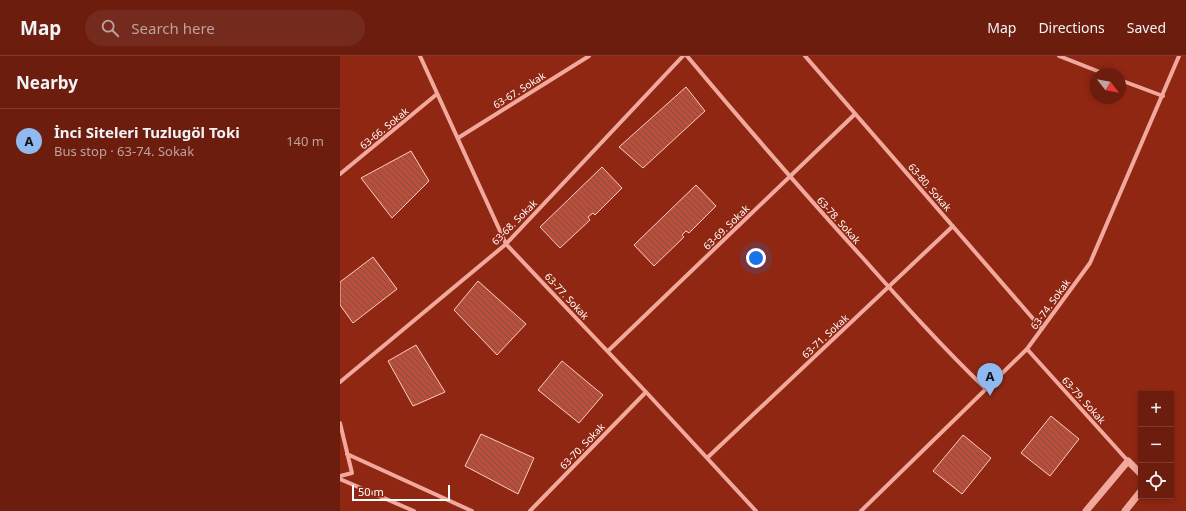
<!DOCTYPE html>
<html lang="en">
<head>
<meta charset="utf-8">
<style>
  body { margin:0; font-family:"Noto Sans",sans-serif; background:#742a1c; color:#f1f3f6 }
  .controls { position:absolute; right:12px; bottom:12px; display:grid; overflow:hidden; border-radius:0px; box-shadow:0 2px 6px #0003 }
  .controls button { width:36px; height:36px; display:grid; place-items:center; padding:0; border:0; border-bottom:1px solid #7f3b2e; background:#6c1d0e; color:#f1f3f6; font:20px sans-serif }
  .compass { position:absolute; left:750px; top:12px; width:36px; height:36px; border-radius:50%; background:#6c1d0e; box-shadow:0 2px 6px #0003; rotate:121deg }
  .scale { position:absolute; left:12px; bottom:10px; width:98px; box-sizing:border-box; padding-left:4px; border:2px solid #fff; border-top:0; font-size:11px; line-height:14px; white-space:nowrap; color:#fff; -webkit-text-stroke:3px #902712; paint-order:stroke }
  .you { position:absolute; left:416px; top:202px; width:14px; height:14px; margin:-10px; border:3px solid #fff; border-radius:50%; background:#1a73e8; box-shadow:0 0 0 6px #1a73e833 }
  .badge { display:grid; place-items:center; width:26px; height:26px; border-radius:50%; background:#90b9f0; color:#111; font-size:13px; font-weight:700 }
  .pin { position:absolute; translate:-50% -33px; filter:drop-shadow(0 1px 2px #0008) }
  .pin::after { content:''; position:absolute; top:21px; width:14px; height:12px; background:inherit; clip-path:polygon(0 0,100% 0,50% 100%) }
  .list { margin:0; padding:0; list-style:none }
  h2 { display:flex; justify-content:space-between; align-items:center; height:52px; margin:0; padding:0 16px; font-size:17px }
  h2 small { font-size:13px; font-weight:400; color:#bea29e }
  .list li { display:grid; grid-template-columns:26px 1fr auto; gap:12px; align-items:center; box-sizing:border-box; height:64px; padding:0 16px; border-top:1px solid #7f3b2e }
  .list b { display:block; font-size:15px; white-space:nowrap }
  .list p { margin:0; font-size:13px; white-space:nowrap; color:#bea29e }
  .list em { font-size:13px; font-style:normal; color:#bea29e }
  .icon { flex:none; width:22px; height:22px; fill:none; stroke:currentColor; stroke-width:2; stroke-linecap:round; stroke-linejoin:round }
  .map { position:relative; flex:none; width:846px; height:455px; overflow:hidden }
  header { display:flex; align-items:center; gap:24px; box-sizing:border-box; height:56px; padding:0 20px; background:#6c1d0e; border-bottom:1px solid #7f3b2e }
  header strong { font-size:19px }
  nav { display:flex; gap:22px; margin-inline-start:auto; font-size:14px }
  .search { width:280px; height:36px; background:#742a1c; display:flex; align-items:center; gap:10px; box-sizing:border-box; padding:0 14px; border-radius:22px; color:#bea29e; font-size:15px }
  main { display:flex }
  aside { flex:1; background:#6c1d0e }
  .map>svg:first-child { display:block }
</style>
</head>
<body>
<header>
<strong>Map</strong>
<div class="search"><svg class="icon" aria-label="search" viewBox="0 0 24 24"><circle cx="10" cy="10" r="6"/><path d="M15 15l6 6"/></svg>Search here</div>
<nav><a>Map</a><a>Directions</a><a>Saved</a></nav>
</header>
<main>
<aside>
<h2>Nearby<small></small></h2>
<ul class="list">
<li><span class="badge">A</span><div><b>İnci Siteleri Tuzlugöl Toki</b><p>Bus stop · 63-74. Sokak</p></div><em>140 m</em></li>
</ul>
</aside>
<div class="map">
<svg width="846" height="455" viewBox="0 0 846 455">
  <defs>
    <pattern id="building-back-hatch" width="6" height="6" patternUnits="userSpaceOnUse"><rect width="6" height="6" fill="#b94e3a"/><path d="M-1 5l2 2M0 0l6 6M5-1l2 2" fill="none" stroke="#824d43"/></pattern>
  </defs>
  <rect width="100%" height="100%" fill="#902712"/>
  <path fill="url(#building-back-hatch)" stroke="#fdccc4" d="M346,31L365,55L303,112L279,91Z
    M71,95L89,125L52,162L21,122Z
    M262,111L282,132L255,159L253,157L248,161L250,164L220,192L200,171Z
    M356,129L376,150L349,177L346,175L342,179L344,181L314,210L294,189Z
    M33,201L57,233L13,267L0,249V226Z
    M138,225L186,268L157,299L114,254Z
    M76,289L105,336L73,350L48,305Z
    M222,305L263,339L239,367L198,334Z
    M711,360L739,383L710,420L681,397Z
    M141,378L194,402L178,438L125,410Z
    M623,379L651,402L622,438L593,415Z"/>
  <g fill="none" stroke-linecap="round" stroke-linejoin="round">
    <path stroke="#f2a99d" stroke-width="4" d="M80,0L166,188L306,336L416,455
      M347,0C404,68 462,135 522,201C562,246 602,291 646,333
      M465,0L702,273
      M719,0L765,18
      M780,24L823,40
      M118,82L249,0
      M0,118L97,38
      M687,293L788,405
      M268,295L515,58
      M0,326L166,188L343,0
      M0,367L12,417L0,420
      M7,398L132,455
      M367,402L613,170
      M0,423L74,455
      M190,455L306,336
      M521,455L687,293L750,207L839,0"/>
    <path stroke="#f2a99d" stroke-width="7" d="M746,455L788,405L801,418
      M785,455L801,435"/>
  </g>
  <g text-anchor="middle" stroke-width="3" stroke-linejoin="round" paint-order="stroke">
    <g font-size="10" fill="#fff" stroke="#902712">
      <text transform="translate(179 34) rotate(-32)" y="4">63-67. Sokak</text>
      <text transform="translate(44 72) rotate(-39)" y="4">63-66. Sokak</text>
      <text transform="translate(590 131) rotate(49)" y="4">63-80. Sokak</text>
      <text transform="translate(499 164) rotate(48)" y="4">63-78. Sokak</text>
      <text transform="translate(174 166) rotate(-45)" y="4">63-68. Sokak</text>
      <text transform="translate(386 171) rotate(-44)" y="4">63-69. Sokak</text>
      <text transform="translate(227 240) rotate(47)" y="4">63-77. Sokak</text>
      <text transform="translate(710 248) rotate(-54)" y="4">63-74. Sokak</text>
      <text transform="translate(485 280) rotate(-43)" y="4">63-71. Sokak</text>
      <text transform="translate(744 344) rotate(48)" y="4">63-79. Sokak</text>
      <text transform="translate(242 390) rotate(-46)" y="4">63-70. Sokak</text>
    </g>
  </g>
</svg>
<div class="controls">
<button>+</button>
<button>−</button>
<button><svg class="icon" aria-label="locate" viewBox="0 0 24 24"><circle cx="12" cy="12" r="6"/><path d="M12 2v4M12 18v4M2 12h4M18 12h4"/></svg></button>
</div>
<svg class="compass" viewBox="-18 -18 36 36"><path d="M0-13l5 13h-10z" fill="#e53935"/><path d="M0 13l5-13h-10z" fill="#bea29e"/></svg>
<div class="scale">50 m</div>
<div class="you"></div>
<div class="pin badge" style="left:650px;top:340px">A</div>
</div>
</main>
</body>
</html>
